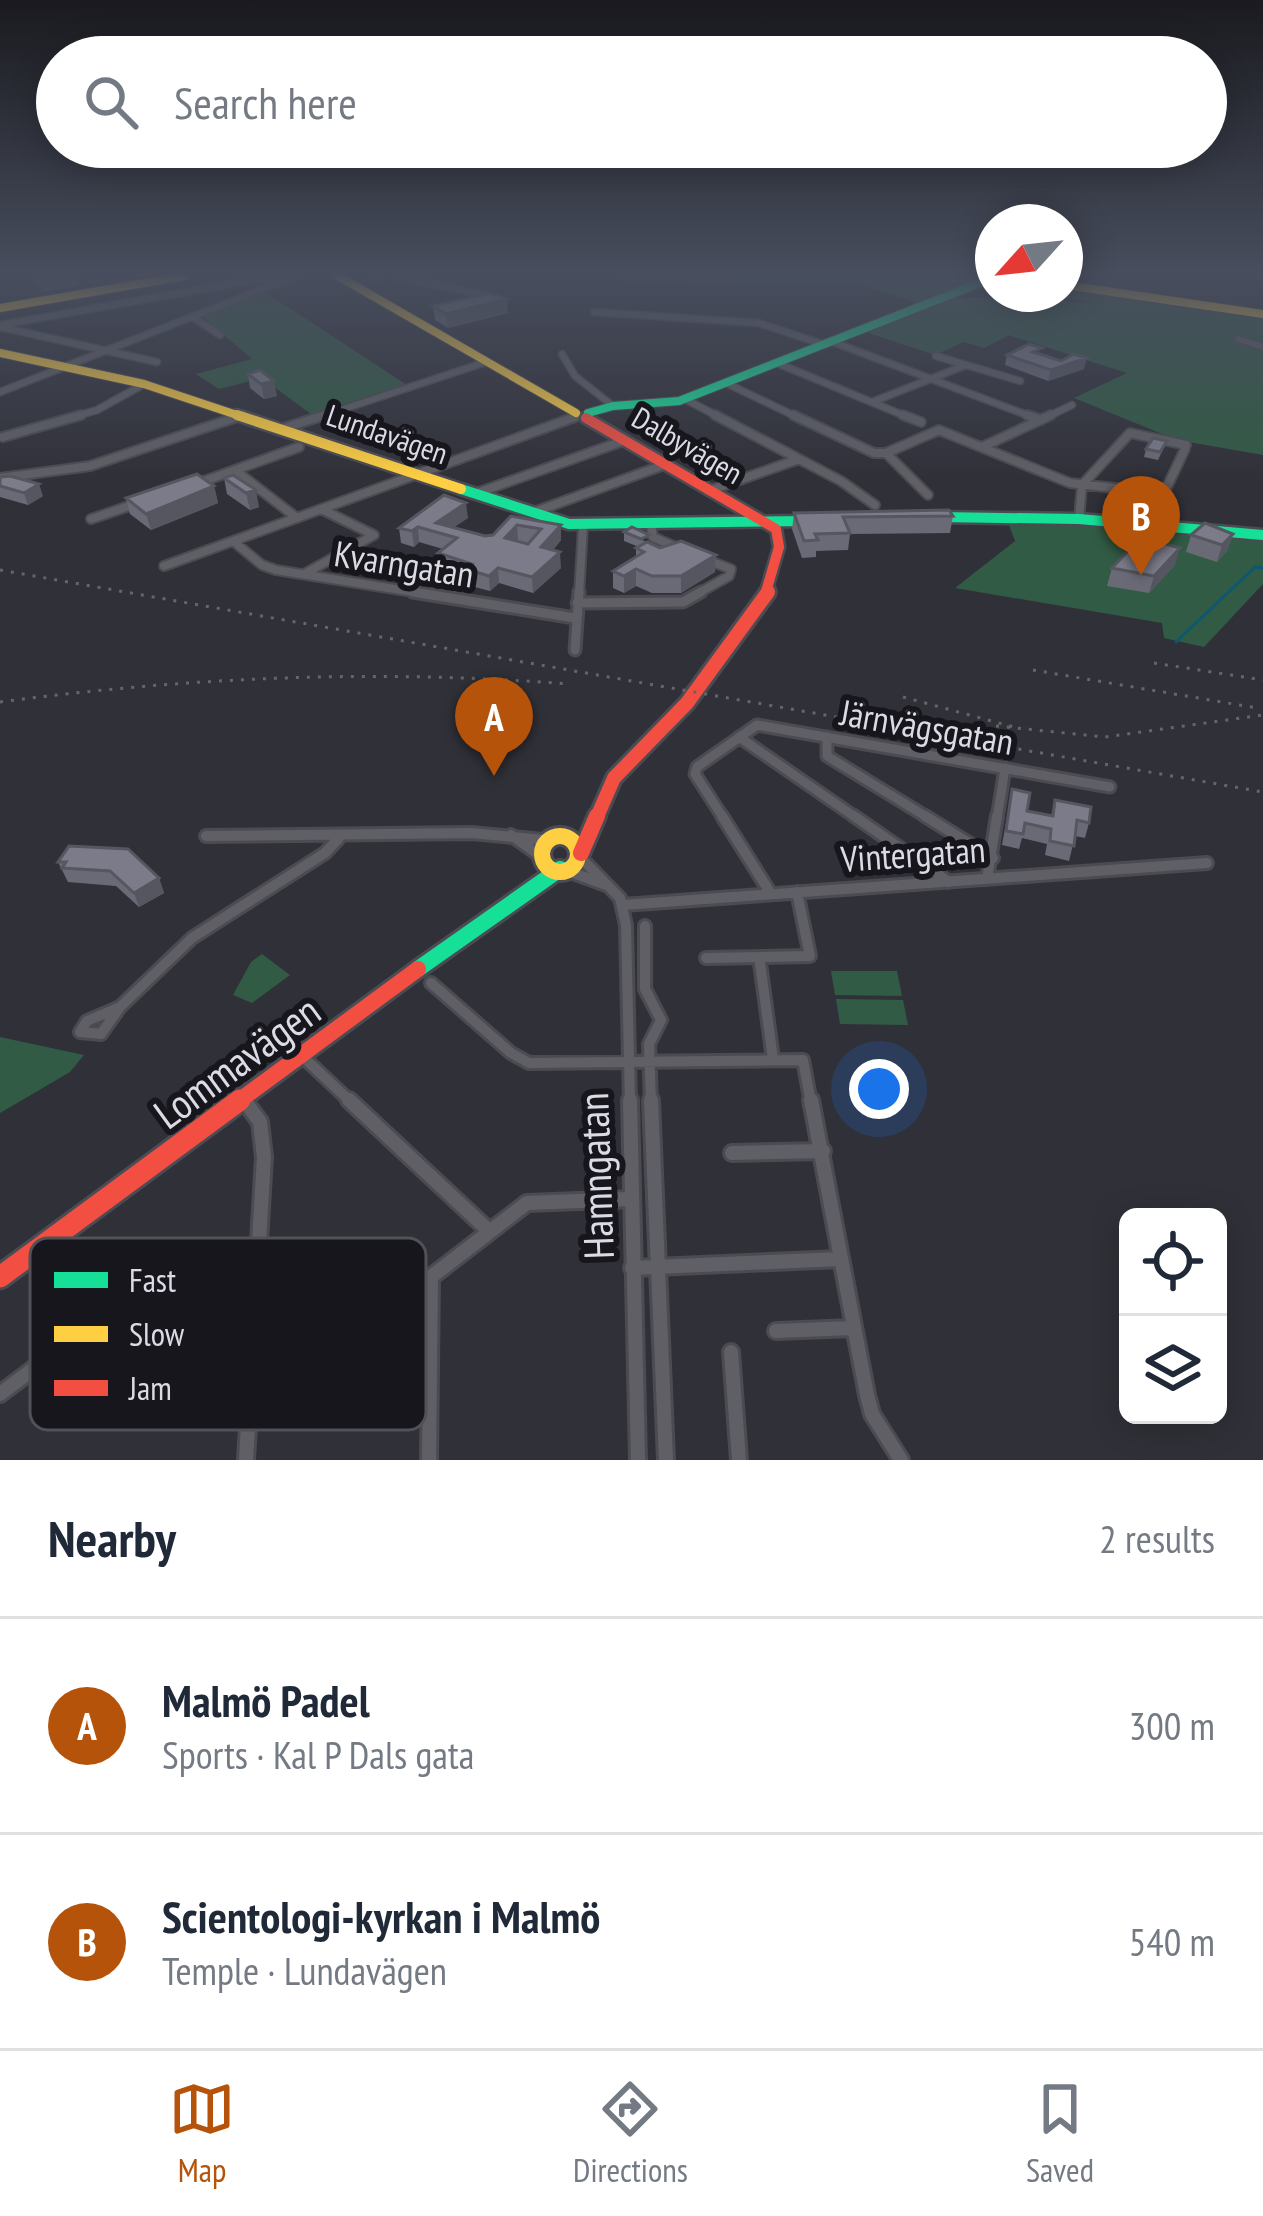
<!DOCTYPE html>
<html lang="en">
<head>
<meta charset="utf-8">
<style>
  body { margin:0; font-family:"PT Sans Narrow",sans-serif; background:#f2f2f3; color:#1f2937 }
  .controls { position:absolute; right:36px; bottom:36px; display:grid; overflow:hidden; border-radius:18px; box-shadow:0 6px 30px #0003 }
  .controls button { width:108px; height:108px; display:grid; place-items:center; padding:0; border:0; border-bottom:3px solid #e0e1e3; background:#fff; color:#1f2937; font:60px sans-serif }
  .compass { position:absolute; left:975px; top:204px; width:108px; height:108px; border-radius:50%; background:#fff; box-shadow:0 6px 30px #0003; rotate:243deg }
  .you { position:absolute; left:879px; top:1089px; width:42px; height:42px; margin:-30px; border:9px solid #fff; border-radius:50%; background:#1a73e8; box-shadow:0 0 0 18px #1a73e833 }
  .badge { display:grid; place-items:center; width:78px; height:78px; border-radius:50%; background:#b45309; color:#fff; font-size:39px; font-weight:700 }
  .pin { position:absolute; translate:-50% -99px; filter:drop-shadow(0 3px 6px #0008) }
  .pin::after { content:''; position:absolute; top:63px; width:42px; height:36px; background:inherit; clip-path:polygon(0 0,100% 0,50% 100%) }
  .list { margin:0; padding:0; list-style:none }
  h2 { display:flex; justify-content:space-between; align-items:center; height:156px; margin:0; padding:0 48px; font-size:51px }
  h2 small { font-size:39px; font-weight:400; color:#747a83 }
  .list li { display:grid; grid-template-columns:78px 1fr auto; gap:36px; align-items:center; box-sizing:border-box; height:216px; padding:0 48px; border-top:3px solid #e0e1e3 }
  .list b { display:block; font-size:45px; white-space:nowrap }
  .list p { margin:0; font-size:39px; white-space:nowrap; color:#747a83 }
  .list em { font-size:39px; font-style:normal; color:#747a83 }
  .icon { flex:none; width:66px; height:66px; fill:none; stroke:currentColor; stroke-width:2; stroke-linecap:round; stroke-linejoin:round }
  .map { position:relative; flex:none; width:1263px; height:1460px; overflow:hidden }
  .search { position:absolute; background:#fff; box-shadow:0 6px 30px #0003; left:36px; right:36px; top:36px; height:132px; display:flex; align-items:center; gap:30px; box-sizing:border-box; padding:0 42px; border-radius:66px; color:#747a83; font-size:45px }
  .sheet { height:588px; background:#fff }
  nav { display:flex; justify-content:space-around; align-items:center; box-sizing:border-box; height:168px; border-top:3px solid #e0e1e3; background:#fff; font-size:33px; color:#747a83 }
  nav a { display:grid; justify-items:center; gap:6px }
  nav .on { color:#b45309 }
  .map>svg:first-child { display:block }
</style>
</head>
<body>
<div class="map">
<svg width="1263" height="1460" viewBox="0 0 1263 1460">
  <rect width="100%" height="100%" fill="#303038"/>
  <path fill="#325b45" d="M618,276H974L986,277L921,304L862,285L625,281Z
    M1065,289L1263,318V455L1177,440L1074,398L1127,373L1009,335L984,348L964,342L935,355L866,332L951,298L1029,297L1101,304L1037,294H1065Z
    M265,292L407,385L311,414L262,378L219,389L196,374L252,359L202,316Z
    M1018,518L1263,538V584L1204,647L1164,638L1162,623L955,588L1015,541L1009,525Z
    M262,954L290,975L252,1003L233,995L251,962Z
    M831,971H897L902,996L835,995Z
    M836,999L903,1000L908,1025L840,1024Z
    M0,1037L84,1055L70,1072L0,1113Z"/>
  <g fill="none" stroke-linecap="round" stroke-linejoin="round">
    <path stroke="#0e5770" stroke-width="3" d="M1176,642L1255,567L1263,568"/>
    <g stroke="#4b4b53" stroke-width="9">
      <path id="street-far4" d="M397,276L491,297
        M594,312L759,323L825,345
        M193,317L220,335
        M0,325L264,278L282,281
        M0,327L157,362
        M1238,339L1263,347
        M833,342L1035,418
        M562,354L575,376L613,406
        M936,356L1020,381
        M777,363L910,418
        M726,383L799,418
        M0,392L296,276
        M685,399L721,418
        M872,402L966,365
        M70,418L97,410L144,384
        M235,418L243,415
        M316,418L486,362
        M1045,418L1072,405"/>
    </g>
    <g stroke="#4b4b53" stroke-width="12">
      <path id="street-far3" d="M715,415L841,481L875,505
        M793,415L874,453H886L928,495
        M903,415L921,422
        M1027,415L1041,420
        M284,428L325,415
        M3,437L81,415
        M982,447L1051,415
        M886,453L939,430L1070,483L1158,493L1165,491L1185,449
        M236,471L297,518
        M0,478L90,466L243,415
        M196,484L299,447
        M708,491L799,459
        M474,494L623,441
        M534,512L664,465
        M91,519L135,504
        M1079,519L1082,485L1130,433L1186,445
        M651,525L653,537L680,549
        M233,541L262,565L276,570L432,595
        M164,566L575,417
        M306,573L374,535L321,509
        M579,595L583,526
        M695,595L729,576L731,569L707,560"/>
    </g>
    <g stroke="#4b4b53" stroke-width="15">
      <path id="street-far2" d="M413,592L575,618
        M577,603L683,602L701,592
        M575,650L579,592
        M739,737L858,819
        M827,737V756L930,819
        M724,819L695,774L697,767L757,725L1110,787
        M997,819L1005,768"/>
    </g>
    <g stroke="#4b4b53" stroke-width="16">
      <path id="street-far1" d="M722,816L771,894
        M854,816L949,882
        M925,816L993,858
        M511,835L539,855
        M206,836L472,833L552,841
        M580,857L620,898L626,925L630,1103
        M562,869L606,885
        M987,879L997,816
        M623,905L1207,863
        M645,926V989L661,1020L649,1044L651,1103
        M706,958L810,956L797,892
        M760,963L773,1059
        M431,983L511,1053L529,1063L803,1060L811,1103
        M120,1007L101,1034L80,1032L87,1021Z
        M120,1007L192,938L325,853L339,838
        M301,1055L352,1103"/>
    </g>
    <g stroke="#4b4b53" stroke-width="20">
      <path id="street" d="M244,1100L260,1122L264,1157L246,1460
        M349,1100L488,1230
        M630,1100L638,1460
        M651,1100L666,1460
        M811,1100L867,1395L872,1414L901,1460
        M732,1153L823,1151
        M632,1268L840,1259
        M776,1331L853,1328
        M731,1352L739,1460
        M0,1394L150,1281L258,1259
        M248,1414L429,1379
        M429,1460L431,1277L527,1203L630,1199"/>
    </g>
    <g stroke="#4b4b53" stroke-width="10">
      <path id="fast-far2" d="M588,413L613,406L679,401L993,278"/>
    </g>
    <g stroke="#4b4b53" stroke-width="15">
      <path id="fast-far1" d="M461,489L569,524L809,521
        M939,517L1079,519L1263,535"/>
    </g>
    <g stroke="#4b4b53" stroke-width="22">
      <path id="fast" d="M418,969L560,869"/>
    </g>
    <g stroke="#4b4b53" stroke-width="10">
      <path id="slow-far2" d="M338,276L576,413
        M1065,285L1263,314
        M0,308L184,276
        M0,353L144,384L246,418"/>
    </g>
    <g stroke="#4b4b53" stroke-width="15">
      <path id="slow-far1" d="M237,415L461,489"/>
    </g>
    <g stroke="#4b4b53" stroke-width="22">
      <path id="slow" d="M542 854a18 18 0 1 1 36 0a18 18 0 1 1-36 0Z"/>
    </g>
    <g stroke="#4b4b53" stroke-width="15">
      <path id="jam-far3" d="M586,418L776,529L779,547L765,595"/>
    </g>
    <g stroke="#4b4b53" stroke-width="20">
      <path id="jam-far2" d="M596,819L614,778L687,703L768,592"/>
    </g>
    <g stroke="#4b4b53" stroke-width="22">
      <path id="jam-far1" d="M581,853L597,816
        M236,1103L418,969"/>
    </g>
    <g stroke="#4b4b53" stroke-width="27">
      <path id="jam" d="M0,1277L240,1100"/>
    </g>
    <use href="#street-far4" stroke="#5f5f65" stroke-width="6"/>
    <use href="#street-far3" stroke="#5f5f65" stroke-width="8"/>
    <use href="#street-far2" stroke="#5f5f65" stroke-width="9"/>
    <use href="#street-far1" stroke="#5f5f65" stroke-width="10"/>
    <use href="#street" stroke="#5f5f65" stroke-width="14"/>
    <use href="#fast-far2" stroke="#16e098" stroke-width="8"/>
    <use href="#fast-far1" stroke="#16e098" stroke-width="10"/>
    <use href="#fast" stroke="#16e098" stroke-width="16"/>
    <use href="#slow-far2" stroke="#ffcf43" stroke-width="8"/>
    <use href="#slow-far1" stroke="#ffcf43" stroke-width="10"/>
    <use href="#slow" stroke="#ffcf43" stroke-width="16"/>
    <use href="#jam-far3" stroke="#f24e42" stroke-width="10"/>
    <use href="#jam-far2" stroke="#f24e42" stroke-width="14"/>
    <use href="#jam-far1" stroke="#f24e42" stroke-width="16"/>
    <use href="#jam" stroke="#f24e42" stroke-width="21"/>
    <path stroke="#65656a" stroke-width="3" stroke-dasharray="3 8" stroke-linecap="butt" d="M0,570L1263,792
      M1154,663L1263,680
      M1033,670L1257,708
      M903,697L1014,727
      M0,702C190,677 377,669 568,684
      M996,726L1105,737L1263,715"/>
  </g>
  <path fill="#6a6a76" d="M433,306L508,313L448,328L435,320Z
    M1007,355H1040L1084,369L1048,381L1005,365Z
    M248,374L277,396L264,399L250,388Z
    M1167,441L1158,460L1144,457L1146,449Z
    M233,475L259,507L250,510L227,494L224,478Z
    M0,477L43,496L28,505L0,497Z
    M214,486L218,503L151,530L130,514L126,498Z
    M794,513L953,516L950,533L850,534L848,550L816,551V557L802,558L792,529Z
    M511,516L561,540L553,550L561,568L533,593L499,583L490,591L467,585V577L439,569L438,553L443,549L419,542L414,547L401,543L399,528L468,518L453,527L485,536L493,535Z
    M624,532L660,548L716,555L715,572L681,593H652L636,586L624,593L613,588V571L636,557V548L639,547L624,541Z
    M1233,534L1227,551L1217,562L1186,552L1191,535Z
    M1175,565L1149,593L1107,586L1112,568Z
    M1012,789L1027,811L1051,816L1055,800L1089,823L1085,838L1075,836L1069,861L1045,855L1047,844L1022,838L1019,849L1002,845Z
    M58,862L159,878L164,893L139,907L116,886L68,882Z"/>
  <path fill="#565660" d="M66,276H77L79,286L41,292L38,281Z
    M369,276H385V279L370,283Z
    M507,299L508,313L448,328L446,314Z
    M1087,358L1084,369L1048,381L1051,370Z
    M274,381L277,396L264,399L261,384Z
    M39,484L43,496L28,505L24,493Z
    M214,486L218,503L151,530L146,514Z
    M256,490L259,507L250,510L246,493Z
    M466,503L468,518L444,534L436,523Z
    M517,525L518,540L506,553L505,538Z
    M561,525V540L542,563L541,547Z
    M418,527L419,542L414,547L412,531Z
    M1233,534L1227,551L1217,562L1222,545Z
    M1180,548L1175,565L1149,593L1154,576Z
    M560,552L561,568L533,593L532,577Z
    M716,555L715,572L681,593V576Z
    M498,568L499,583L490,591L489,576Z
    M636,569V586L624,593V576Z
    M159,878L164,893L139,907L134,893Z"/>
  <path fill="#7b7b89" stroke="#565660" stroke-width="3" fill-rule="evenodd" d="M34,276H66L38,281Z
    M490,293L507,299L446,314L433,306Z
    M1029,344L1042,348L1033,352L1061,361L1074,354L1087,358L1051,370L1007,355Z
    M260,370L274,381L261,384L248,374Z
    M1153,438L1167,441L1160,452L1146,449Z
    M197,474L214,486L146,514L126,498Z
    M233,475L256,490L246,493L224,478Z
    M10,476L39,484L24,493L0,486V477Z
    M444,495L466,503L436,523L485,536L493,535L511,516L561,525L541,547L560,552L532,577L498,568L489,576L466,569L472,564L438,553L457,538L418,527L412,531L399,528ZM517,525L541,529L528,544L505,538Z
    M949,510L953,516L843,517L850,533L815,534L818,540L804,541L794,513Z
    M1205,523L1233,534L1222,545L1191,535Z
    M632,527L649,535L641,539L624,532Z
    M1141,537L1180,548L1154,576L1112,568Z
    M681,541L716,555L681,576H652L636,569L624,576L613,571L644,552L636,548L647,542L660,548Z
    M1012,789L1030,793L1027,811L1053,816L1055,800L1091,807L1089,823L1077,820L1074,846L1050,841L1051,829L1025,823L1023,834L1006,831Z
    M69,846L128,849L159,878L134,893L110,871L62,868L66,862H58Z"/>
  <linearGradient id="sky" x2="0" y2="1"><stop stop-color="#1a1a1f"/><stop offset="0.57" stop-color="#484e5e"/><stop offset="1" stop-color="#484e5e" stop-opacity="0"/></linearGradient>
  <rect width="1263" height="480" fill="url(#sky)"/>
  <g text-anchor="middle" stroke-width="12" stroke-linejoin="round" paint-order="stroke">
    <g font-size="30" fill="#dbdbe5" stroke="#16161c">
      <text transform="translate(387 435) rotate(19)" y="10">Lundavägen</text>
      <text transform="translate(687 446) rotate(30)" y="10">Dalbyvägen</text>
    </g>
    <g font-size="36" fill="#dbdbe5" stroke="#16161c">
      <text transform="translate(404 564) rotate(9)" y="13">Kvarngatan</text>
      <text transform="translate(927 727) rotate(10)" y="13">Järnvägsgatan</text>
      <text transform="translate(913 854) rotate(-4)" y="13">Vintergatan</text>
    </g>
    <g font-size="42" fill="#dbdbe5" stroke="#16161c">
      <text transform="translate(237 1062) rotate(-36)" y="15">Lommavägen</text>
      <text transform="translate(596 1176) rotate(-92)" y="15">Hamngatan</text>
    </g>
  </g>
  <rect x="30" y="1238" width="396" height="192" rx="18" fill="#16161c" stroke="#515158" stroke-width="3"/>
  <rect x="54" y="1272" width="54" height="16" fill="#16e098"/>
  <rect x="54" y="1326" width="54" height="16" fill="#ffcf43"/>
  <rect x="54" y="1380" width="54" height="16" fill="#f24e42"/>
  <g font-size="33" fill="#dbdbe5">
    <text x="129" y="1292">Fast</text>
    <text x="129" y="1346">Slow</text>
    <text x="129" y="1400">Jam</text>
  </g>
</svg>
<div class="controls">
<button><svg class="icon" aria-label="locate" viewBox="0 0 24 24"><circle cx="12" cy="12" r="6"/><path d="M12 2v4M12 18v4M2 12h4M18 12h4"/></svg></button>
<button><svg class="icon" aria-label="layers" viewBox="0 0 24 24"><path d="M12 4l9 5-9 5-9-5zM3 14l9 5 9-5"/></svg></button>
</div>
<svg class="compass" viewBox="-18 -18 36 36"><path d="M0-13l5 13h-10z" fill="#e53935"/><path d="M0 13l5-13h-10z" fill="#747a83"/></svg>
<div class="you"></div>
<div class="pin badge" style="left:494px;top:776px">A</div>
<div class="pin badge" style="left:1141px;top:575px">B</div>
<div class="search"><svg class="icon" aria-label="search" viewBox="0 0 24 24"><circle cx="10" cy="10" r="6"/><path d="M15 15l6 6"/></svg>Search here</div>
</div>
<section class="sheet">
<h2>Nearby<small>2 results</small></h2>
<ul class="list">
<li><span class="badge">A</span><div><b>Malmö Padel</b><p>Sports · Kal P Dals gata</p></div><em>300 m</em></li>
<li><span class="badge">B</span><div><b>Scientologi-kyrkan i Malmö</b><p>Temple · Lundavägen</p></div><em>540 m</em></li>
</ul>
</section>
<nav>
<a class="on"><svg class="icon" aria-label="map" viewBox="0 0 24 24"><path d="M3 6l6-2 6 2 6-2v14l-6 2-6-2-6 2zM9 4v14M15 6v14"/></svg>Map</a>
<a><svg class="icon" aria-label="directions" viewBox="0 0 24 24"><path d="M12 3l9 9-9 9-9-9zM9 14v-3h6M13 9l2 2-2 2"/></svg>Directions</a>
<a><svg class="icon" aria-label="saved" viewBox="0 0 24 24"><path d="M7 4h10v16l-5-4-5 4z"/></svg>Saved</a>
</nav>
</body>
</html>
